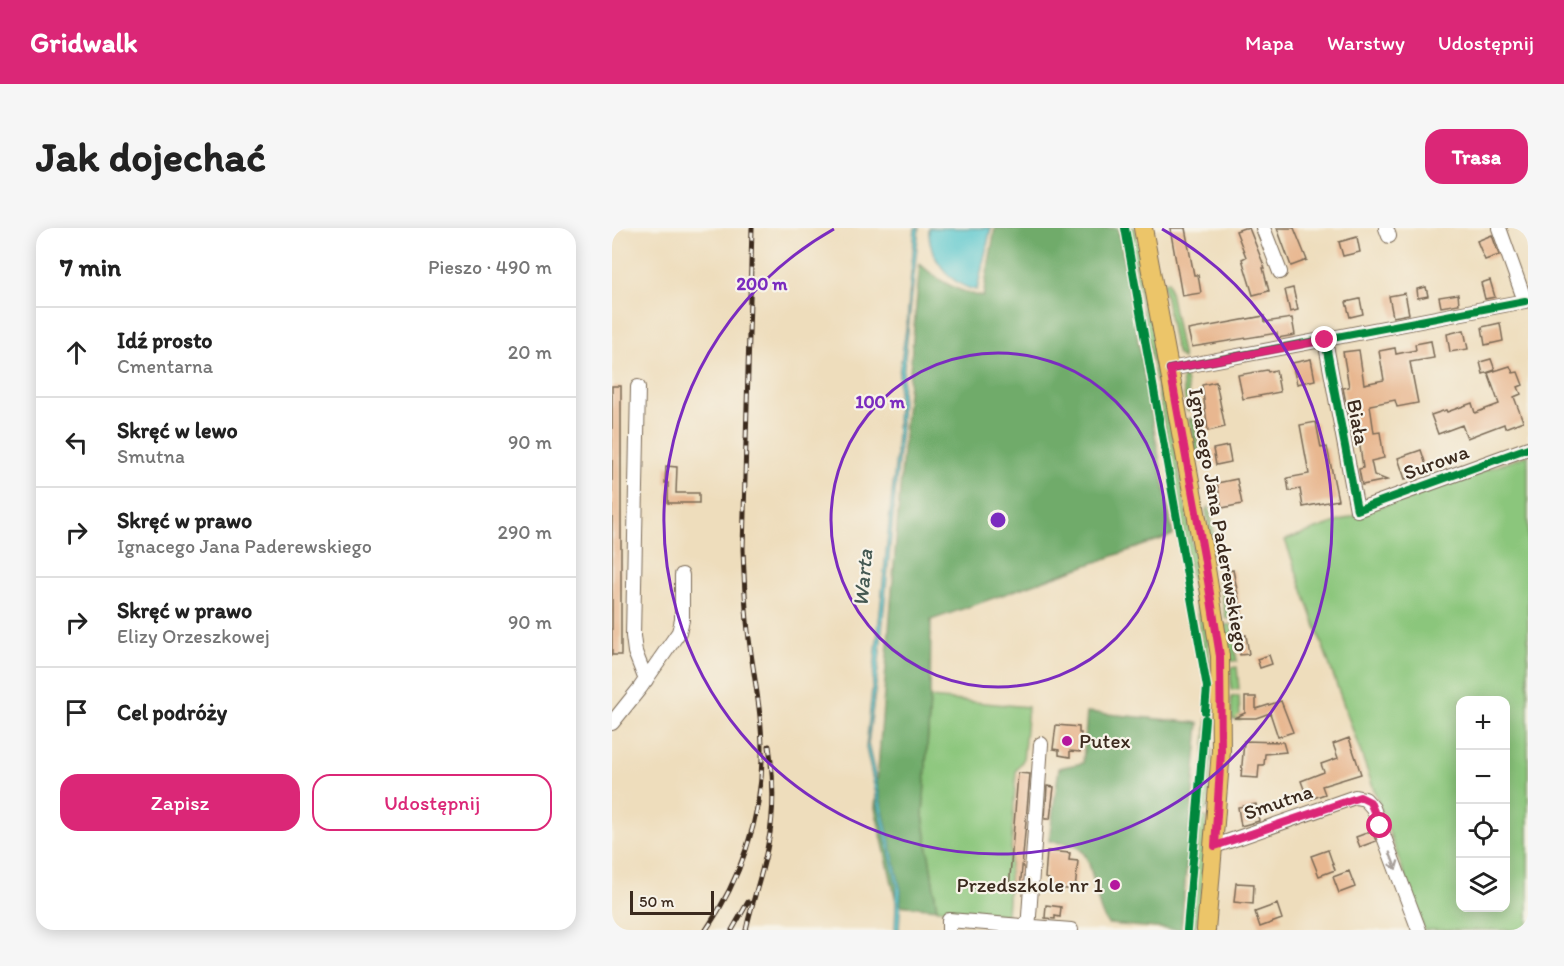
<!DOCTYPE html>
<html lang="pl">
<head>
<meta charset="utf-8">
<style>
  body { margin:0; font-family:Itim,sans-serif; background:#f6f6f6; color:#222 }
  .controls { position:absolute; right:18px; bottom:18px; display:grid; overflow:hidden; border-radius:12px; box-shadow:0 3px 15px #0003 }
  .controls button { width:54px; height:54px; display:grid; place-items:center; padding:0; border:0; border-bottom:2px solid #e0e0e0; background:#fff; color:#222; font:30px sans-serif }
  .scale { position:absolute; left:18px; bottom:15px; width:84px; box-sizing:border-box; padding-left:6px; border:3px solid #3b2a1e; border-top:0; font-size:16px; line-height:21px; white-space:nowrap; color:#3b2a1e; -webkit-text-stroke:4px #f7f3e8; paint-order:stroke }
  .stop { position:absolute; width:18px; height:18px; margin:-14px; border:4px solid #db2777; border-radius:50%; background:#fff }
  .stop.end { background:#db2777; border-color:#fff; box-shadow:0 2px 6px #0008 }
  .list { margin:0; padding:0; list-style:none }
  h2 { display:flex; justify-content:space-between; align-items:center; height:78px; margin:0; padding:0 24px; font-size:26px }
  h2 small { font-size:20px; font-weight:400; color:#767676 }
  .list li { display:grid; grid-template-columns:39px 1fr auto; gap:18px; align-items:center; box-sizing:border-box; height:90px; padding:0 24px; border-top:2px solid #e0e0e0 }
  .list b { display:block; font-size:22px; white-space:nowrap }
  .list p { margin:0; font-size:20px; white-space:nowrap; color:#767676 }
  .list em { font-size:20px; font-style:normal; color:#767676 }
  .actions { display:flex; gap:12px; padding:18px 24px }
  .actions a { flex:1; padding:14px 0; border:2px solid #db2777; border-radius:18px; text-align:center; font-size:21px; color:#db2777 }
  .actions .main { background:#db2777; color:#fff }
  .icon { flex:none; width:33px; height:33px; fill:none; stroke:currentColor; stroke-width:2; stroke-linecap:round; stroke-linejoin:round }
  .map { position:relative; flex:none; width:916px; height:702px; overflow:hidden; border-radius:18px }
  header { display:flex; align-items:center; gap:36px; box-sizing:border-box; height:84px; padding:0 30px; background:#db2777; color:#fff }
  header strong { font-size:28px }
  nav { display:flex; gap:33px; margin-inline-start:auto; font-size:21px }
  .intro { display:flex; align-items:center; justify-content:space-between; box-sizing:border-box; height:144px; padding:0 36px }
  h1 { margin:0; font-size:42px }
  .button { padding:15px 27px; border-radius:18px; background:#db2777; color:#fff; font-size:21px; font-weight:700 }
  main { display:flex; gap:36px; padding:0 36px }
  aside { flex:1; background:#fff; border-radius:18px; box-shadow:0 3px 15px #0003 }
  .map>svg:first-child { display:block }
</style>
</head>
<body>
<header>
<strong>Gridwalk</strong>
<nav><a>Mapa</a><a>Warstwy</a><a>Udostępnij</a></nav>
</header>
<div class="intro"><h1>Jak dojechać</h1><a class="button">Trasa</a></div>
<main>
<aside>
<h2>7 min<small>Pieszo · 490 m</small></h2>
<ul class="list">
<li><svg class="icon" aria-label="ahead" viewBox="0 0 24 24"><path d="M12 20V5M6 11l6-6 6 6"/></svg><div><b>Idź prosto</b><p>Cmentarna</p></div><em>20 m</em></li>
<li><svg class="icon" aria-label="left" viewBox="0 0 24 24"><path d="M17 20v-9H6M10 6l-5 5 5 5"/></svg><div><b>Skręć w lewo</b><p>Smutna</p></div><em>90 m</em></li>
<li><svg class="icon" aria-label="right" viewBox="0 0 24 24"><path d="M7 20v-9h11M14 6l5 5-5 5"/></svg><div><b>Skręć w prawo</b><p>Ignacego Jana Paderewskiego</p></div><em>290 m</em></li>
<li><svg class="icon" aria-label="right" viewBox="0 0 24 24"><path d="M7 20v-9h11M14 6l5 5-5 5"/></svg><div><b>Skręć w prawo</b><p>Elizy Orzeszkowej</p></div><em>90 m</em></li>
<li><svg class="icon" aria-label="arrive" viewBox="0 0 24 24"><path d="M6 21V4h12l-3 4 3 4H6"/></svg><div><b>Cel podróży</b></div></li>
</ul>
<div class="actions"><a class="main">Zapisz</a><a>Udostępnij</a></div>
</aside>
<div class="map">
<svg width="916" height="702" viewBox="0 0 916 702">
  <rect width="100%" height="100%" fill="#f7f3e8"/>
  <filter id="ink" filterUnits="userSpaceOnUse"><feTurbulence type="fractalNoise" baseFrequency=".0167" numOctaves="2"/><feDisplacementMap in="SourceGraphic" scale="12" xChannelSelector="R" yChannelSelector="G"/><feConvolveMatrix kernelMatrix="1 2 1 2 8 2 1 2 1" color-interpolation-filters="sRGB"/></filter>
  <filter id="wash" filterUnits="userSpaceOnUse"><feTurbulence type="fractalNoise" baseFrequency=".008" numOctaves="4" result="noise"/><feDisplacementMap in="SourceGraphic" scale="24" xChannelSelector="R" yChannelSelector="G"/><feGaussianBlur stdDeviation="1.35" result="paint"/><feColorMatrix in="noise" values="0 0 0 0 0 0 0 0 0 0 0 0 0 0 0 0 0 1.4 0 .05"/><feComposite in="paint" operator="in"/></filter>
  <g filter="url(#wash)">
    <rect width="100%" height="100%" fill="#eeddbc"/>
    <path fill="#8bc67b" stroke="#63784c" stroke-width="1.5" fill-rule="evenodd" d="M515,0H523L589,364L596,411L601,482H596L598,459L556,216Z
      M556,53L571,131L565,125L563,119L551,55Z
      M573,145L579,182L575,183L570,152Z
      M581,190L589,231H584L577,191Z
      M916,227V702H812L673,312ZM849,472H894V680H849Z
      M597,279L608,336H603L594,282Z
      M605,344H609L618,390L614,391Z
      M619,396L625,433H618L613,397Z
      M625,439L627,461L619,462V440Z
      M627,468L628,492L620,491L619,469Z
      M318,470L416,479L411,532L404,543L395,687L325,681L311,587Z
      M595,491L600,492V527L596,582H588Z
      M587,589H595C592,618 593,678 582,702H577Z"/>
    <path fill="#70ab6b" stroke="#566a44" stroke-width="1.5" d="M383,0H506L561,307L319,392L318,470L311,587L325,681L285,677L263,580L294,185L308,36C328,54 345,63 371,69Z
      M475,484L587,495L569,702L496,696C481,679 484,630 466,620C459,615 446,615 437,613L447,540L471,535Z"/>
    <path fill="#5bc8ce" stroke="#4b7976" stroke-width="1.5" d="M303,0H307L291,148L288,213L267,434L256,516L289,662L287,702H283L285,658L268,585L254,520L284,228L287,146L295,95Z
      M317,0H379L365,62C338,58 315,27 317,0Z"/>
    <g id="blocks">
      <path fill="#e8b790" d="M558,0H573L582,47H586L589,65L570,68Z
        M632,0H637L653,40H651L657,63L641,67L630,31L634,29L624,3Z
        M665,0H682L695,32L679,38Z
        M880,7L887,27L873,32L865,13Z
        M745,9L748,24L731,28L727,14Z
        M878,52L883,69L873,71L869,55Z
        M814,59L816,68L806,70L805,61Z
        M681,60L686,82L678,84L673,62Z
        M793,65L797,86L781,89L777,68Z
        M846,66L847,76L829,79L827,69Z
        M748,71L751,86L738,89L734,74Z
        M652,88L653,94L680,90L683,107L666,110L665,105L580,119L576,102Z
        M888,95L891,113L873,117L870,99Z
        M852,102L856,121L838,124L835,106Z
        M819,113L822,130L798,134L806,175L785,179L783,172L758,177L762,205L768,204L772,230L759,233L762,247L775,252L750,257L747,241L751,240L746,204L740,205L731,160L737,159L731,124L747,122L752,156L772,152L767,123L783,120L784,126L804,122L803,116Z
        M699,131L703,152L685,156L680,135Z
        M879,131L883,142L871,146L868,134Z
        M898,138L901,145L906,144L911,157L906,159L909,166L902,169L911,193L893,200L892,196L855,210L850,197L826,206L819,187L834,182L835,184L860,175L863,185L887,176L876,145Z
        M655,142L656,144L664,142L668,164L631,171L626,147Z
        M604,154L613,199L596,203L590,157Z
        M0,158H9V427H0Z
        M704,194L709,220L715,219L726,272L691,279L688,261L677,263L675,250L697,246L688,197Z
        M616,218L619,234L604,237L601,221Z
        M809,222L816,243L793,251L786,230Z
        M54,238L65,239L64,265H87V275H56V255H53Z
        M625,251L630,276L610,280L605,255Z
        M621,342L630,386L620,387L612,344Z
        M634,407L637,426L628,427L625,409Z
        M657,427L660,436L648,440L645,431Z
        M633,469H644V481L669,473L681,504L666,509L658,485L644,490H622L633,485Z
        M444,497L467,499V505H469L468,524L458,523V529L447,527V522L441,521Z
        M737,510L749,546L710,558L713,566L696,572L689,553L712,544L709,536L726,530L721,516Z
        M632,513L671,514L674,524L653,526L652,537H647L646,550L629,549Z
        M406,545L418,546L408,663L397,662Z
        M435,558L442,559L438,591H433Z
        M644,576L647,593L629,598L626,579Z
        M760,603L764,613L748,619L744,609Z
        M716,622L723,642L707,648L699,628Z
        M435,623L458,625L457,632L466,633L463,662L436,659L437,651L433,650Z
        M737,643L743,659L727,665L721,649Z
        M624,655L642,656L641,676L622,674Z
        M665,676L670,691L648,699L643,684Z
        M434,677L449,679L448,689L443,688V691L433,690Z"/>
    </g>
  </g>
  <g filter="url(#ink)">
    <use href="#blocks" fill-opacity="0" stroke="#7a6955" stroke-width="1.5"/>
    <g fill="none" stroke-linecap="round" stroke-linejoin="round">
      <g stroke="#7a6955" stroke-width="16">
        <path id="minor" d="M651,0L668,44
          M774,0L777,8
          M713,112L745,282L916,220
          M558,141L913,73L887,0
          M26,159L21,408L23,424L34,452
          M0,495L28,460L67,404L70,392V347
          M603,618L743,569L753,571L761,580L807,702
          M337,702V692L459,702
          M416,702L429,516"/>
      </g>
      <g stroke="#7a6955" stroke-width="20">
        <path id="major" d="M531,0L592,328L608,428L609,523L594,702"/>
      </g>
      <use href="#minor" stroke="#fff" stroke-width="14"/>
      <use href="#major" stroke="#ecc569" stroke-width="18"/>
      <g stroke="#3b2a1e" stroke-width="5">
        <path id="rail" d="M94,702C128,652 149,592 150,531C151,487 141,446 136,403C133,376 132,349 131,321L140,0
          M120,702L136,674
          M134,702C140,673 151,645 156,616C163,582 162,551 157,518"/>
      </g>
      <use href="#rail" stroke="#f7f3e8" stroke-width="3" stroke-dasharray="9" stroke-linecap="butt"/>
      <g stroke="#f7f3e8" stroke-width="11">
        <path id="cycleway" d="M513,0L595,459L593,483
          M713,112L745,282L916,220
          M558,141L913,73
          M575,702L593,491"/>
      </g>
      <use href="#cycleway" stroke="#00873e" stroke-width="8"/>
    </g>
    <defs><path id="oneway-shaft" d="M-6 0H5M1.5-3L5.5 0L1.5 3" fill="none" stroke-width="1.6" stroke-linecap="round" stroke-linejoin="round" transform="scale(1.5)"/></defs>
    <use stroke="#a79f9a" href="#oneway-shaft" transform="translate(781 633) rotate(69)"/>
  </g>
  <g fill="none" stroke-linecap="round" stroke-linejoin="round" filter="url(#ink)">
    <path stroke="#db2777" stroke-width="8" d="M713,112L558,141L592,328L608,428L609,524L603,618L748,569L758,574L768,598"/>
  </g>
  <g fill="none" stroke="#7b2cbf" stroke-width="3">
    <circle cx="386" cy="292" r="167"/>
    <path d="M550 1A334 334 0 1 1 222 1"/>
  </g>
  <g fill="#b5179e" stroke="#f7f3e8" stroke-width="2">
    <circle cx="455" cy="513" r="6"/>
    <circle cx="503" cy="657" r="6"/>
  </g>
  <g text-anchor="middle" stroke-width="4.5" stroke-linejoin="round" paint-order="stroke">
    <g font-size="21" fill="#3b2a1e" stroke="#f7f3e8">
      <text transform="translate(746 194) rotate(79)" y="7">Biała</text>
      <text transform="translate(824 234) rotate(-20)" y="7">Surowa</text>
      <text transform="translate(607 292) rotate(80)" y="7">Ignacego Jana Paderewskiego</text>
      <text transform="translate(666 574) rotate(-19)" y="7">Smutna</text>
    </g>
    <g font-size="21" fill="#3b2a1e" stroke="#f7f3e8" text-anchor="start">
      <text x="467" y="520">Putex</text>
      <text x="491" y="664" text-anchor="end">Przedszkole nr 1</text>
    </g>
    <g font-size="22" font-style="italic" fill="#455953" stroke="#f7f3e8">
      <text transform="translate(250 350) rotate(-85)" y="8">Warta</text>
    </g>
  </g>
  <circle cx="386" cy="292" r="9" fill="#7b2cbf" stroke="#f7f3e8" stroke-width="3"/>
  <g font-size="18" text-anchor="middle" font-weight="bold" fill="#7b2cbf" stroke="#f7f3e8" stroke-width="4.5" stroke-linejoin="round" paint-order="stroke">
    <text x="150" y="62">200 m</text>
    <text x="268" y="180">100 m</text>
  </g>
</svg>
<div class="controls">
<button>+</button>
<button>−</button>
<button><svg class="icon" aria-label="locate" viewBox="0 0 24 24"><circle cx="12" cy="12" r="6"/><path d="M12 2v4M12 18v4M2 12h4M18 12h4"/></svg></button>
<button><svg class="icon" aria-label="layers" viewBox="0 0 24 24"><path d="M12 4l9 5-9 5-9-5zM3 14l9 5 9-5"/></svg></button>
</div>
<div class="scale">50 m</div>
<div class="stop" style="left:768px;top:598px"></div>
<div class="stop end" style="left:713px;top:112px"></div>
</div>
</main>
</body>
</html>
